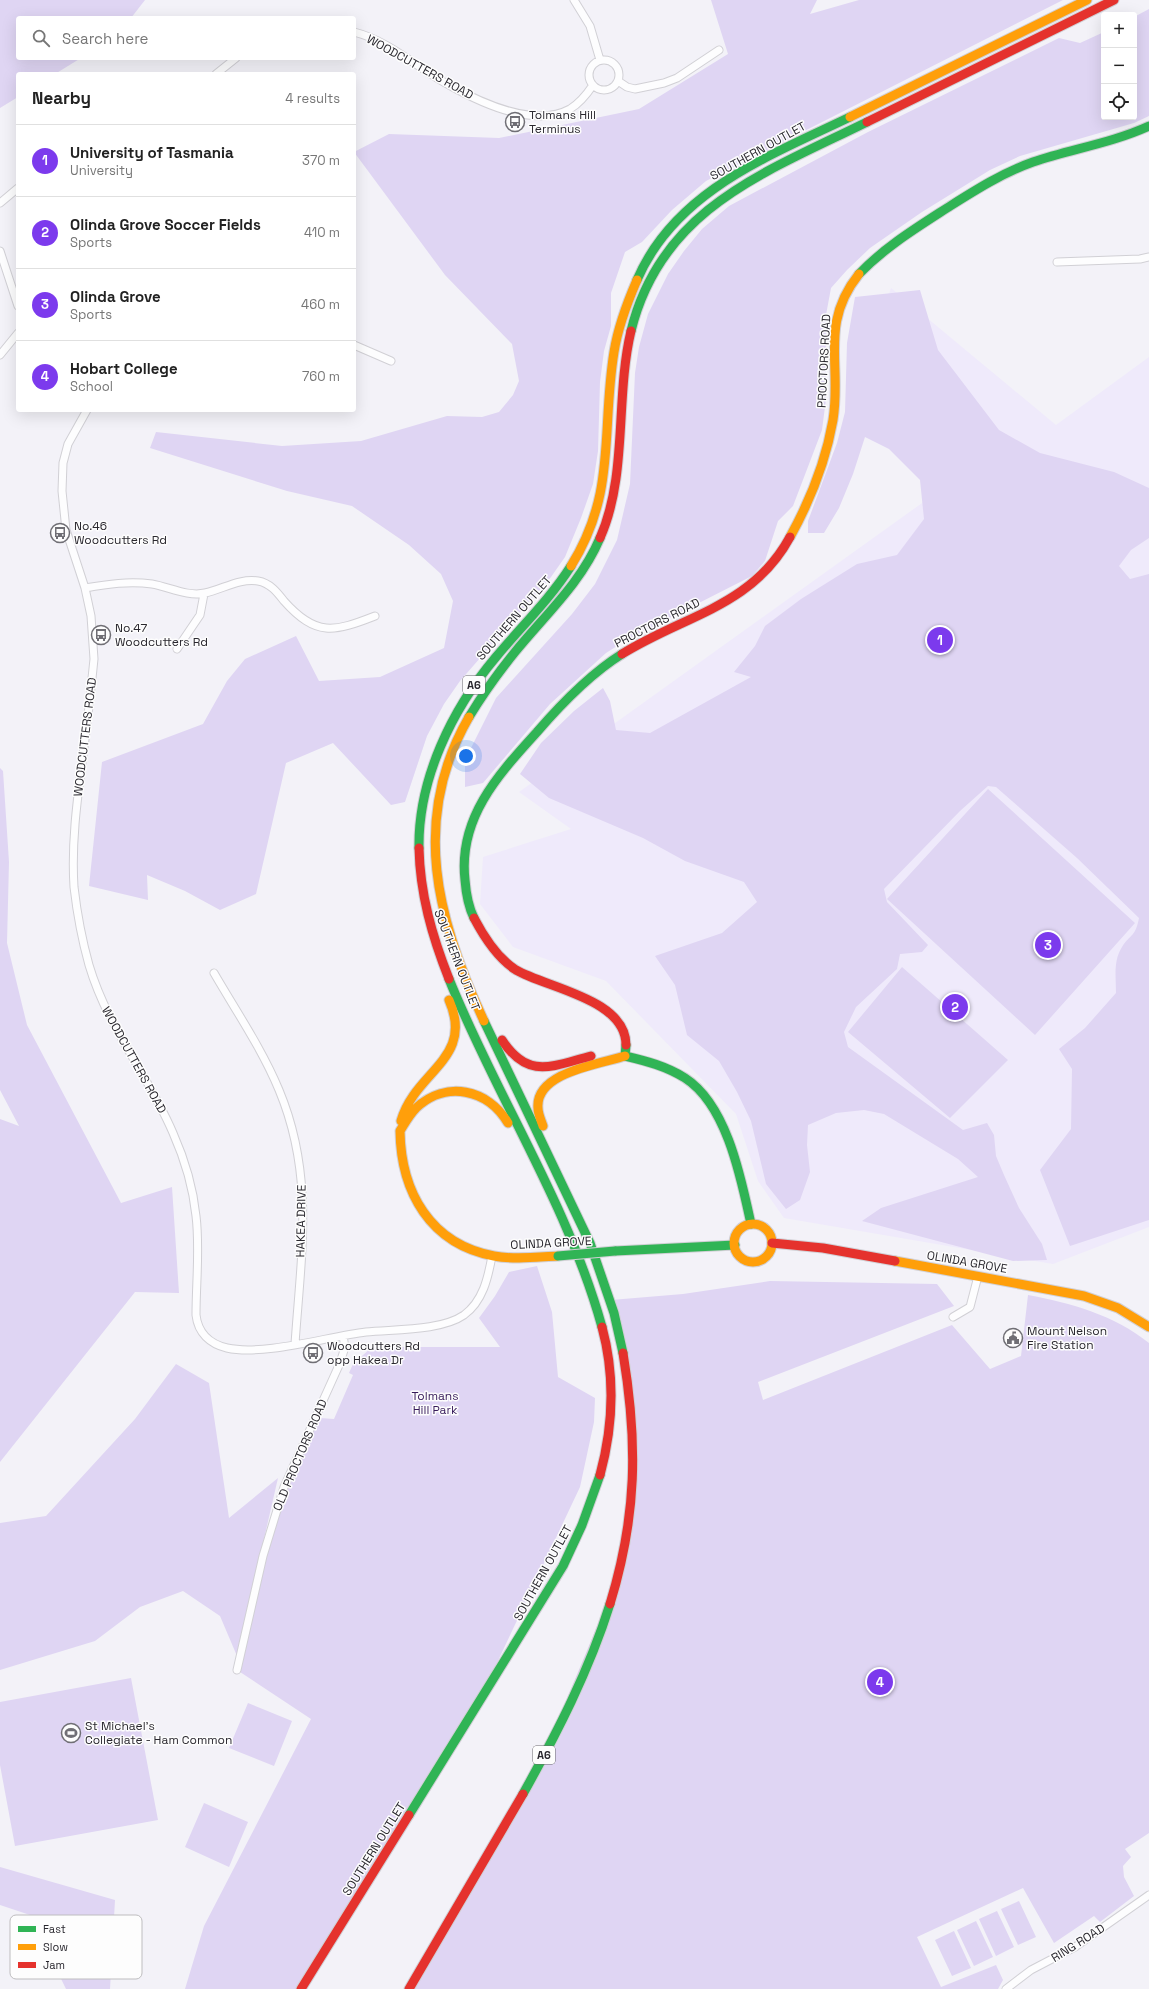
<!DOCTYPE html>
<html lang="en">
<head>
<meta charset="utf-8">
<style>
  body { margin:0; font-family:"Space Grotesk",sans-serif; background:#f6f6f6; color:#222 }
  .controls { position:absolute; right:12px; top:12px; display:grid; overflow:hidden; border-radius:4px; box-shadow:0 4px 16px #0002 }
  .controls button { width:36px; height:36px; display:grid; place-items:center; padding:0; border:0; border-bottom:1px solid #e0e0e0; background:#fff; color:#222; font:20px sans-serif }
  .you { position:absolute; left:466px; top:756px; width:14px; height:14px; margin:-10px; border:3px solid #fff; border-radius:50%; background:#1a73e8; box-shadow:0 0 0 6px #1a73e833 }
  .badge { display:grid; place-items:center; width:26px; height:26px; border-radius:50%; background:#7c3aed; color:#fff; font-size:13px; font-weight:700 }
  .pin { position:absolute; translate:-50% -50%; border:2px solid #fff; box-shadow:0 1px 4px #0006 }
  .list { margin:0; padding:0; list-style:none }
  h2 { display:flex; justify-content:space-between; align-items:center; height:52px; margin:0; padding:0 16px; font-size:17px }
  h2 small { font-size:13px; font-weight:400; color:#767676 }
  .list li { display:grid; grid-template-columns:26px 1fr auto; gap:12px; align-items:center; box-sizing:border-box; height:72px; padding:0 16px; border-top:1px solid #e0e0e0 }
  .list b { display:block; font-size:15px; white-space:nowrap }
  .list p { margin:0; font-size:13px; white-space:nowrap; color:#767676 }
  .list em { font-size:13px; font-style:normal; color:#767676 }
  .icon { flex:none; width:22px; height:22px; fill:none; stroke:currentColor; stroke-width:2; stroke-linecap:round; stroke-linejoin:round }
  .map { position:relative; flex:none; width:1149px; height:1989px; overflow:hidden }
  .search { position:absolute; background:#fff; box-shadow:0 4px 16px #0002; left:16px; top:16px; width:340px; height:44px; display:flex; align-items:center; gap:10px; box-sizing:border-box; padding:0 14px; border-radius:4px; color:#767676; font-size:15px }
  .panel { position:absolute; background:#fff; box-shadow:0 4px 16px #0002; left:16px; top:72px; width:340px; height:340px; border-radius:4px }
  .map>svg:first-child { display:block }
</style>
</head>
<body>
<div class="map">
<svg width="1149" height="1989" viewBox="0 0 1149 1989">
  <rect width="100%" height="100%" fill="#f3f2f8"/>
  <path fill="#efeafb" d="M891,288L1056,425L1149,357V1227L1053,1264L784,1218L758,1181L736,1114L606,981L513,947L480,904L483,857L571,829L519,792L943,488L850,414Z"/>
  <path fill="#dfd5f3" d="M0,0H145L131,18H18V58H81L55,74H18V97L0,108Z
    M711,0H817L810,14L859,0H1063L706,181L672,210L642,242L625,252L611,293V326L604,351L600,382L598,451L593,484L581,518L565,557L551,577L460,681L444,704L427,736L405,802L391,805L333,743L286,763L256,894L220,910L185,891L147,875L148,900L89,886L102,762L203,724L227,681L245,659L296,636L319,681L380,677L444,648L453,601L441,574L409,545L352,506L287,491L150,448L156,432L282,446L361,441L447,416L482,417L499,412L513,395L519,381L512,344L445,275L354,152L389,134L499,138L639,109L728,54Z
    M1149,9V116L1134,123L1020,156L990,170L922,212L870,248L847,270L831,288L826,315V399L822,430L793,506L778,521L765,561L752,576L628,639L606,653L550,704L483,783L465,787V760L496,698L572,614L595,584L617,540L630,484L635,373L639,347L648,314L668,274L684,251L702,229L729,206L868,132L1059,38L1080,43L1104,32V117H1134V17Z
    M920,290L938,350L999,430L1040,453L1114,472L1149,488V538L1131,550L1119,566L1130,579L1149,574V1220L1070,1246L1040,1170L1071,1129L1072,1069L1059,1049L1085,1028L1116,993C1116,978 1113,961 1122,947C1131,933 1135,938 1139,918L1077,858L996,787L988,786L960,811L884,889L887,902L928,945L922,952L900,954L897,969L856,1007L844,1032L848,1047L963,1130L987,1123L994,1135L996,1156L1004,1175L1019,1208L1042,1244L1047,1260L1013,1261L862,1221L881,1208L978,1177L958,1159L884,1114L864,1110L836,1113L808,1125L807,1145L810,1172L800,1200L786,1209L766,1184L751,1121L737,1092L719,1061L687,1035L675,985L655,956L722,933L757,902L744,882L685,861L643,838L549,798L520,774L541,743L574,711L603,688L610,701L616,730L650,733L751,677L734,672L755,646L765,626L801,599L857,564L897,555L924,519L920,480L889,449L865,437L853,474L839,508L824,533H808V521L837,443L845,412L847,343L855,297Z
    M0,768L3,771L9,862L7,943L27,1025L121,1203L172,1187L179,1293L135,1292L0,1462V1119L19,1126L0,1090Z
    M988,789L1135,923L1035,1035L887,899Z
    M902,967L1008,1060L950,1118L848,1032Z
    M537,1266L552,1312L558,1377L595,1398L594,1422L580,1487L471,1718L301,1989H185L204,1926L311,1719L237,1670L251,1608L291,1472L320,1418L334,1419L353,1375L349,1373L353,1364L372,1347H500L479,1318L495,1296L509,1272Z
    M770,1281L937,1284L954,1306L758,1382L763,1400L952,1325L990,1369L1021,1356L1028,1295C1071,1303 1114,1315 1149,1343V1833L1125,1849L1131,1857L1123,1866L1124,1877L1134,1896L1100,1922L1094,1916L1054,1943L1023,1888L917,1937L941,1987L996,1965L1003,1980L998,1989H409L538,1768L618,1576L633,1441L611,1300L683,1294Z
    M176,1364L209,1383L229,1518L278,1478L237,1656L220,1616L183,1591L140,1607L95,1641L0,1670V1523L46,1516L135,1419Z
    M131,1678L158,1820L15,1846L0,1765V1702Z
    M248,1703L292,1721L274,1766L229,1748Z
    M204,1803L248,1822L229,1867L185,1847Z
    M0,1867L115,1900L110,1989H66L30,1915L0,1905Z
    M1019,1901L1036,1937L1018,1945L1001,1909Z
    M997,1911L1014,1947L996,1956L979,1919Z
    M976,1921L993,1957L974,1966L957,1930Z
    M954,1931L971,1968L952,1976L935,1940Z"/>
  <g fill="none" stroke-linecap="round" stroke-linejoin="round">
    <g stroke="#d1d0d5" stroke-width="9">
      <path id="street" d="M574,0L590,26L600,60
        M354,32C390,41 417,68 449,85C481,103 535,128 570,109C580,103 587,94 593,85
        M589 75a15 15 0 1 1 30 0a15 15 0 1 1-30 0Z
        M216,74L236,58
        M618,81L627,87L635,89L664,83L677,78L719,50
        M0,203L18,188
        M0,251L18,306
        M1057,262L1140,259L1149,257
        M354,345L391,361
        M0,355L18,333
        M87,410L68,444L63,463L62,491L66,530L85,588L91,616L94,659C91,688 88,718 84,747C78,794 71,840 74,887C77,913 82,940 89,965C108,1029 148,1074 173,1133C185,1160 193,1187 196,1216C200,1248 196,1282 196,1315C198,1333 210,1344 227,1348C264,1356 326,1337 366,1332C394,1329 441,1331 464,1315C483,1301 488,1278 492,1256
        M85,588C108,584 129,581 152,584C169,587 188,597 205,593C223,589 240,578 258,581C270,583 277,592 284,601C316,637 334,632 375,616
        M177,649L200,615L204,594
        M214,973C236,1011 262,1049 279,1090C315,1176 301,1255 295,1344
        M953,1317L970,1307L978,1276
        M237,1670L263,1556L284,1487L340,1363L345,1347L343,1336
        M1006,1989L1031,1970L1075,1947L1149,1895"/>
    </g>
    <g stroke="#d1d0d5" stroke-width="11">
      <path id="fast" d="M859,274C885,247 916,228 947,208C974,191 1002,173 1033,162C1071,149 1112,143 1149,126
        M637,280C675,191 769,156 850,117
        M631,331C661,208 766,172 867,122
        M469,717C483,694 498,673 515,652C545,615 581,583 600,538
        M419,848C418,779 452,709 496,657C521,627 550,599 571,566
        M474,918C468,906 466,893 465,880C458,818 498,775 537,732C562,703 590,674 622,654
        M449,979C496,1096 568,1204 602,1327
        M484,1021L590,1243L614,1313L623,1353
        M626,1045L625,1056C646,1061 666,1066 685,1078C727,1105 741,1178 751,1224
        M615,1251L735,1245
        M523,1794C557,1733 589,1671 610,1604
        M409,1815L563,1566L582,1525L600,1475"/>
    </g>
    <g stroke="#d1d0d5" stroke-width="11">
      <path id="slow" d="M850,117L1087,0
        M790,537C810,501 826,460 833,420C842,364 819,324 859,274
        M571,566C617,492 601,432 614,352C618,327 627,303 637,280
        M469,717C410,819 437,921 484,1021
        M401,1121C415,1071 475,1059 449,1000
        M543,1126C541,1120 538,1114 538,1108C535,1072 600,1064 625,1056
        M400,1131C401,1192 430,1244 494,1256C515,1260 537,1257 558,1256
        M400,1131C405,1123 409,1115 416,1108C446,1080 488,1089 508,1123
        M734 1243a19 19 0 1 1 38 0a19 19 0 1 1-38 0Z
        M895,1261L1084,1296L1118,1308L1149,1327"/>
    </g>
    <g stroke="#d1d0d5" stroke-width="11">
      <path id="jam" d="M867,122L1114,0
        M600,538C628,475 615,398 631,331
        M622,654C684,615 752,607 790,537
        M419,848C420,894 432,936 449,979
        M474,918C484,937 497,958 516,970C547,988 626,999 626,1045
        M502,1040C528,1080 552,1066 591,1056
        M772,1243L823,1248L895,1261
        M600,1475C613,1427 615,1375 602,1327
        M610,1604C637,1516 638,1443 623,1353
        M301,1989L409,1815
        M409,1989L523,1794"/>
    </g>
    <use href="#street" stroke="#fdfdfe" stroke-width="7"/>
    <use href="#fast" stroke="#30b455" stroke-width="9"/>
    <use href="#slow" stroke="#ff9f0a" stroke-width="9"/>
    <use href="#jam" stroke="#e5322d" stroke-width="9"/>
    <g stroke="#d1d0d5" stroke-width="11" stroke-linecap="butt">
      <path id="fast-bridge" d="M558,1256L615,1251"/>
    </g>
    <use href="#fast-bridge" stroke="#30b455" stroke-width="9"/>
  </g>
  <defs>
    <g id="bus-ring" transform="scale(1)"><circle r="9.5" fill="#fdfdfd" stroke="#706f75" stroke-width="1.5"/><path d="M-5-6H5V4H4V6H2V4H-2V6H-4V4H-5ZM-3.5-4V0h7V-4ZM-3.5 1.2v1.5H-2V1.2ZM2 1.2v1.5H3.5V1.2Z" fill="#706f75"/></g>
    <g id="civic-ring" transform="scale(1)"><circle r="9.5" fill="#fdfdfd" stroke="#706f75" stroke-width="1.5"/><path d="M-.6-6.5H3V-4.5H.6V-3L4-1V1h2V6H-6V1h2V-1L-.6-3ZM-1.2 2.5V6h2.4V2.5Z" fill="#706f75"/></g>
    <g id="stadium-ring" transform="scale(1)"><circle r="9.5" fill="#fdfdfd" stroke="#706f75" stroke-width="1.5"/><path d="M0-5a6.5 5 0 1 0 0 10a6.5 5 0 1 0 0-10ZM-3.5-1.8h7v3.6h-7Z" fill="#706f75"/></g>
  </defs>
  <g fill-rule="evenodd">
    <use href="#bus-ring" x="515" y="122"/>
    <use href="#bus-ring" x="60" y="533"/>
    <use href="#bus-ring" x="101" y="635"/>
    <use href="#civic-ring" x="1013" y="1338"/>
    <use href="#bus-ring" x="313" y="1353"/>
    <use href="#stadium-ring" x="71" y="1733"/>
  </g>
  <g text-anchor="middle" stroke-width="3" stroke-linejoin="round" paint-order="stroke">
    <g fill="#fdfdfd" stroke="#69686d" stroke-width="1">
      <rect x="463" y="676" width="22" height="18" rx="3"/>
      <rect x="533" y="1746" width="22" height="18" rx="3"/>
    </g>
    <g font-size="11" font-weight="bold" fill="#2a282f">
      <text x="474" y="689">A6</text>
      <text x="544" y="1759">A6</text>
    </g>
    <g font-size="12" fill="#2a282f" stroke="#fdfdfd">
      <text transform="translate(420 67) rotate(29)" y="4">WOODCUTTERS ROAD</text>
      <text transform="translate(758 151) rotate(-29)" y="4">SOUTHERN OUTLET</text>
      <text transform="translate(824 361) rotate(-87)" y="4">PROCTORS ROAD</text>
      <text transform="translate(514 618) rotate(-49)" y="4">SOUTHERN OUTLET</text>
      <text transform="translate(657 623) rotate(-27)" y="4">PROCTORS ROAD</text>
      <text transform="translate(85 737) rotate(-83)" y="4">WOODCUTTERS ROAD</text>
      <text transform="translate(457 960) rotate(69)" y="4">SOUTHERN OUTLET</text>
      <text transform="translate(134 1060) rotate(61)" y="4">WOODCUTTERS ROAD</text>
      <text transform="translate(301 1221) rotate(-89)" y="4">HAKEA DRIVE</text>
      <text transform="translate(551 1243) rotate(-3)" y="4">OLINDA GROVE</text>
      <text transform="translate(967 1262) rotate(10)" y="4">OLINDA GROVE</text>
      <text transform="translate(300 1455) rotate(-67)" y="4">OLD PROCTORS ROAD</text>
      <text transform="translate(543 1573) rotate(-61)" y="4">SOUTHERN OUTLET</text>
      <text transform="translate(374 1849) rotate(-58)" y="4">SOUTHERN OUTLET</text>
      <text transform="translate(1078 1943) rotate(-32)" y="4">RING ROAD</text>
    </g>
    <g font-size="12" fill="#2a282f" stroke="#fdfdfd" text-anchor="start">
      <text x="529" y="119">Tolmans Hill<tspan x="529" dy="14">Terminus</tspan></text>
      <text x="74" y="530">No.46<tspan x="74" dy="14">Woodcutters Rd</tspan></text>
      <text x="115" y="632">No.47<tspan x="115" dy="14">Woodcutters Rd</tspan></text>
      <text x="1027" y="1335">Mount Nelson<tspan x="1027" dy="14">Fire Station</tspan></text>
      <text x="327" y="1350">Woodcutters Rd<tspan x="327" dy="14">opp Hakea Dr</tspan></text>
      <text x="85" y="1730">St Michael's<tspan x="85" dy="14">Collegiate - Ham Common</tspan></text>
    </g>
    <g font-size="12" fill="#371b5a" stroke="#fdfdfd">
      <text x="435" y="1400">Tolmans<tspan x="435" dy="14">Hill Park</tspan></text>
    </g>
  </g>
  <rect x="10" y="1915" width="132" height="64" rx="6" fill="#fdfdfd" stroke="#bebdbf" stroke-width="1"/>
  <rect x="18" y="1926" width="18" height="6" fill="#30b455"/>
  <rect x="18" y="1944" width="18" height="6" fill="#ff9f0a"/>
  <rect x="18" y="1962" width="18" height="6" fill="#e5322d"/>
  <g font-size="11" fill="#2a282f">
    <text x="43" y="1933">Fast</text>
    <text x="43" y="1951">Slow</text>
    <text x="43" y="1969">Jam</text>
  </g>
</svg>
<div class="controls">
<button>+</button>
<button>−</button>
<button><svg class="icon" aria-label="locate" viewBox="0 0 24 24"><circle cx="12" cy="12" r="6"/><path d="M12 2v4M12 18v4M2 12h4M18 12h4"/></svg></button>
</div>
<div class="you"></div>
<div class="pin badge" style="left:940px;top:640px">1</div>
<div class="pin badge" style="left:955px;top:1007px">2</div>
<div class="pin badge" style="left:1048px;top:945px">3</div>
<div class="pin badge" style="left:880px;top:1682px">4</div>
<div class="search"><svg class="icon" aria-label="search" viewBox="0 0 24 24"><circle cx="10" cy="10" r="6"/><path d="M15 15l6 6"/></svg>Search here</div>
<section class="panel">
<h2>Nearby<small>4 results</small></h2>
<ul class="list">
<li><span class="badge">1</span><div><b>University of Tasmania</b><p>University</p></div><em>370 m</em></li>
<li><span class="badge">2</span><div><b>Olinda Grove Soccer Fields</b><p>Sports</p></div><em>410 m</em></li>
<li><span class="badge">3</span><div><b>Olinda Grove</b><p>Sports</p></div><em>460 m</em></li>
<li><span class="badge">4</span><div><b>Hobart College</b><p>School</p></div><em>760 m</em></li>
</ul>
</section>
</div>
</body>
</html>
